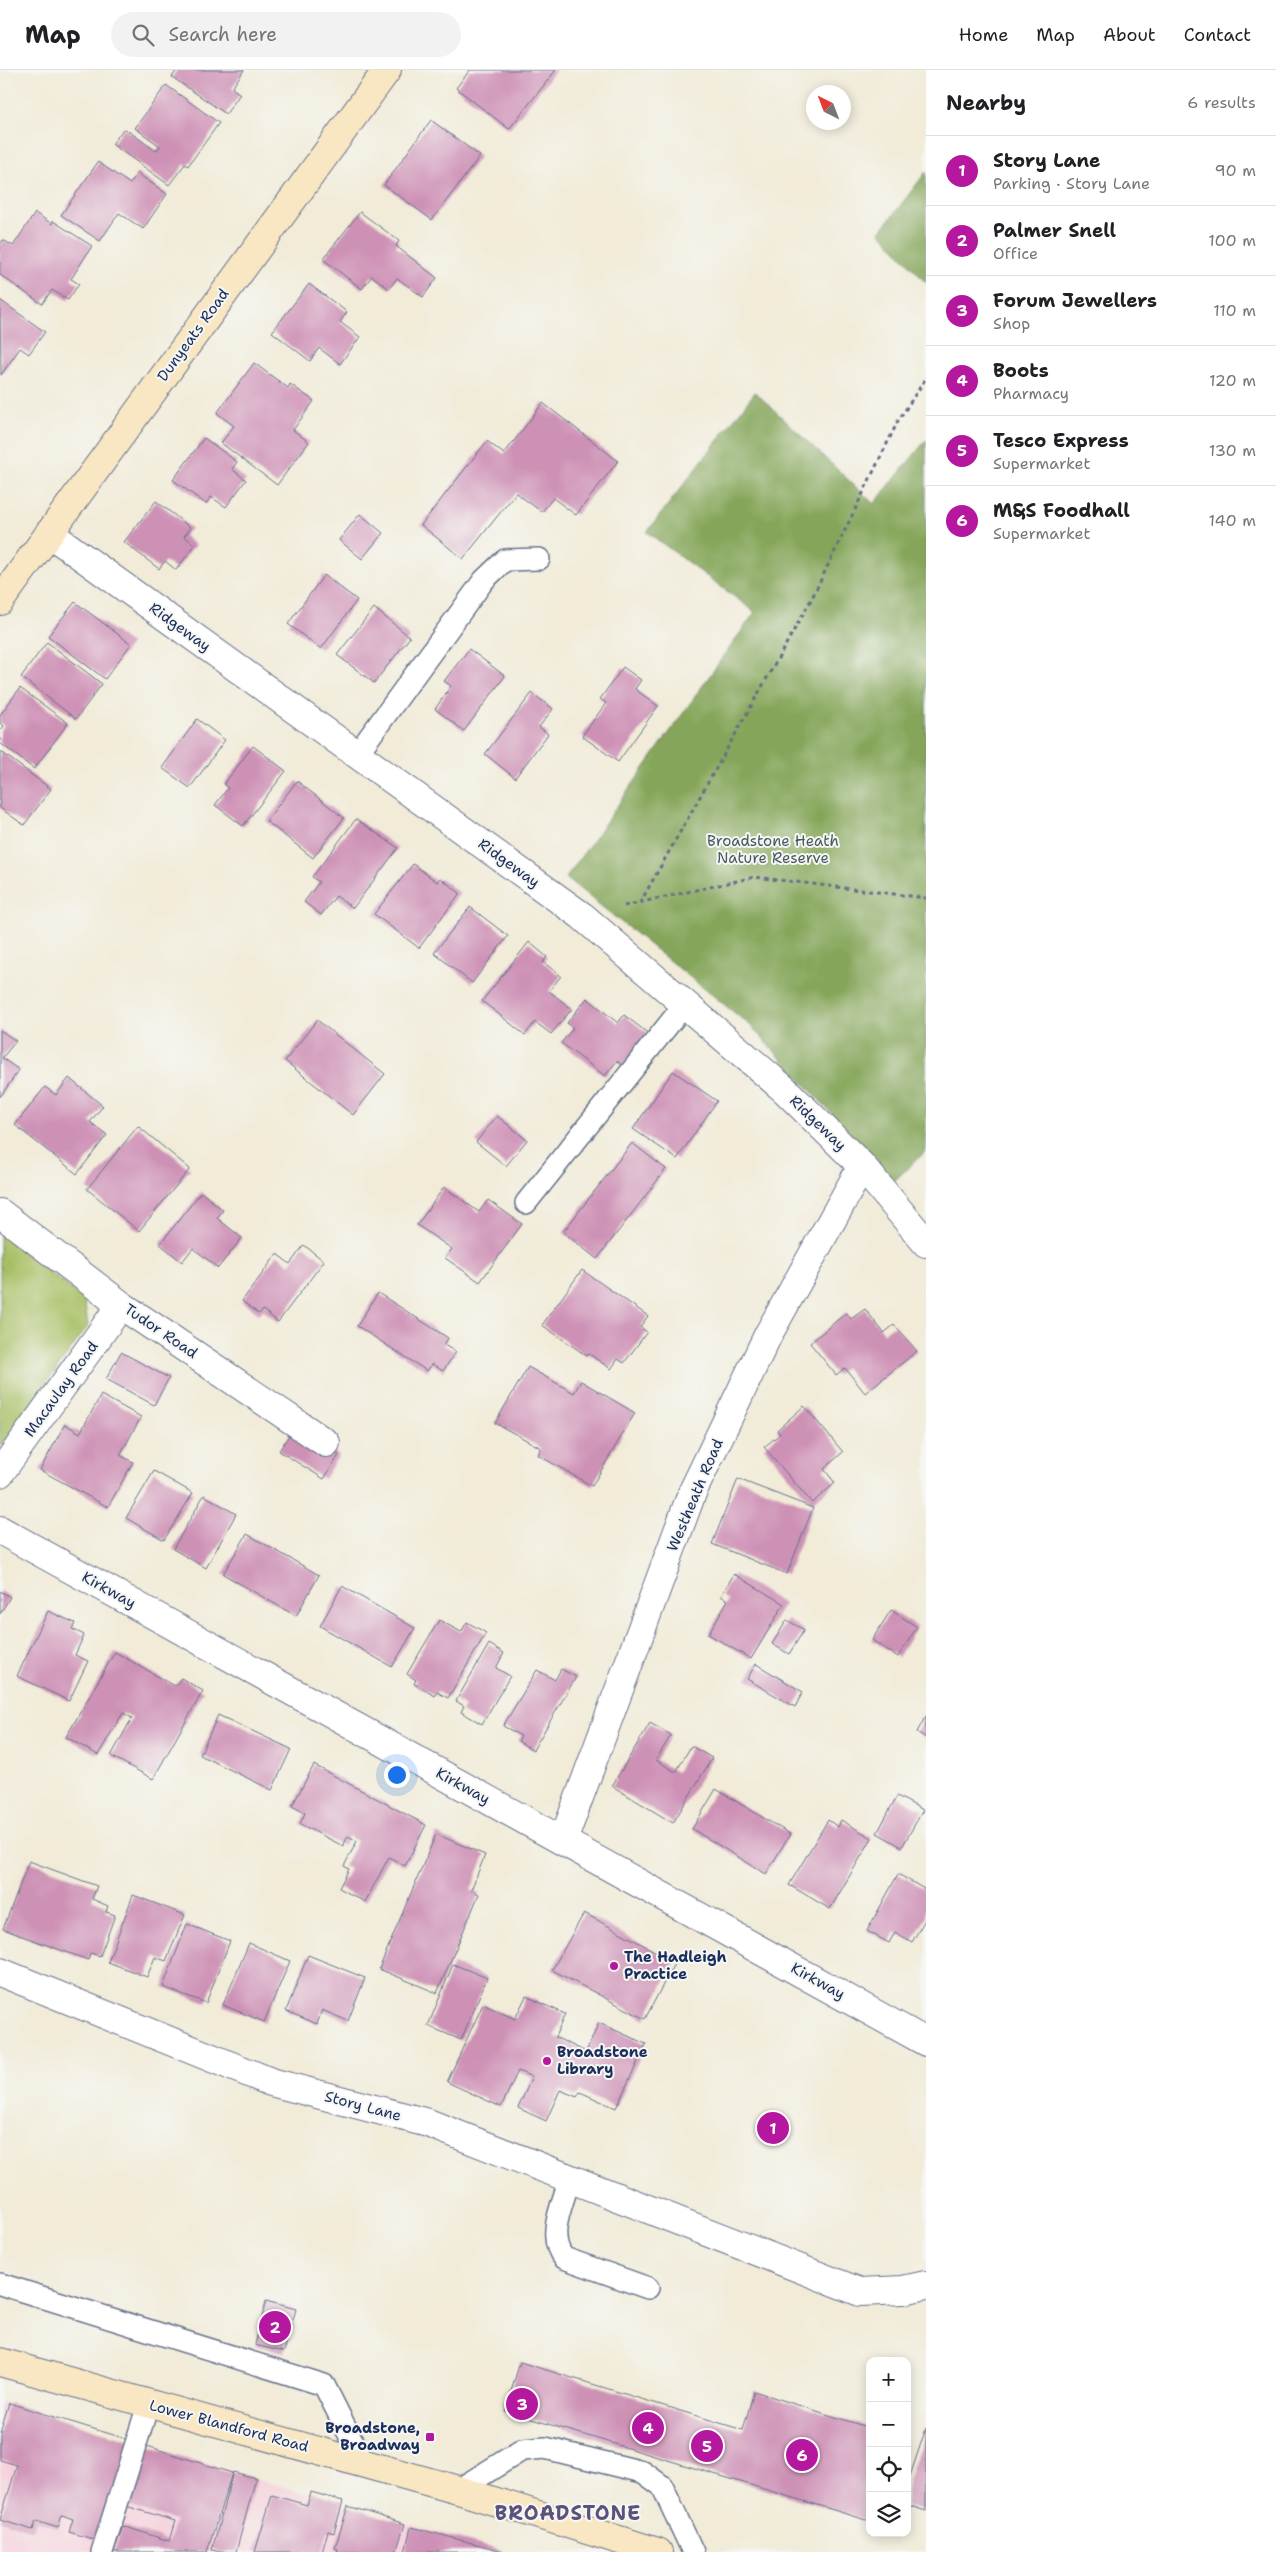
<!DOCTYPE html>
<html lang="en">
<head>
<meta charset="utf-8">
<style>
  body { margin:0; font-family:"Shantell Sans",sans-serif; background:#f2f2f2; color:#202124 }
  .controls { position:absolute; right:15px; bottom:15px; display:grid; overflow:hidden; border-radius:10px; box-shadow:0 2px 12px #0003 }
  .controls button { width:45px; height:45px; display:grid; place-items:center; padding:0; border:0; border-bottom:1px solid #e0e0e0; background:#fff; color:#202124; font:25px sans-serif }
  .compass { position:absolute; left:806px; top:15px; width:45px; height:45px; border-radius:50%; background:#fff; box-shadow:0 2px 12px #0003; rotate:318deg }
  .you { position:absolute; left:396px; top:1704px; width:18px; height:18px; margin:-12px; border:4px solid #fff; border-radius:50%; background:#1a73e8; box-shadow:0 0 0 8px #1a73e833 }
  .badge { display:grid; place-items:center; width:32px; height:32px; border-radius:50%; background:#b5179e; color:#fff; font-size:16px; font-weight:700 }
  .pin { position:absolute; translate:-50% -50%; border:2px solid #fff; box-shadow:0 1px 5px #0006 }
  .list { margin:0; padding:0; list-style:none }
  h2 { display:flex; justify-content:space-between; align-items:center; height:65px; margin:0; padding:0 20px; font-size:21px }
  h2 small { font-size:16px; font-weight:400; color:#757577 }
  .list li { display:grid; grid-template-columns:32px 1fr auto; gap:15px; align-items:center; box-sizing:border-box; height:70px; padding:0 20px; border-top:1px solid #e0e0e0 }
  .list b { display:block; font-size:19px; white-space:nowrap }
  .list p { margin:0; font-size:16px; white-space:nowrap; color:#757577 }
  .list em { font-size:16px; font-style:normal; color:#757577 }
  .icon { flex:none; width:28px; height:28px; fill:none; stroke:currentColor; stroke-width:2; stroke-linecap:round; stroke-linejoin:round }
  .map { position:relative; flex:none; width:926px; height:2482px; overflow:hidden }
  header { display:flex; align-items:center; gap:30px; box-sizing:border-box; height:70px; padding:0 25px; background:#fff; border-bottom:1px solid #e0e0e0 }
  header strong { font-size:24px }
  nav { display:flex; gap:28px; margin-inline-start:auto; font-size:18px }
  .search { width:350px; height:45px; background:#f2f2f2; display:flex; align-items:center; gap:12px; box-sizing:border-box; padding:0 18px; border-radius:28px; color:#757577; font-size:19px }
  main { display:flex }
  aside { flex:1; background:#fff }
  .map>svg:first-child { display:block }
</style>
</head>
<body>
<header>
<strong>Map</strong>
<div class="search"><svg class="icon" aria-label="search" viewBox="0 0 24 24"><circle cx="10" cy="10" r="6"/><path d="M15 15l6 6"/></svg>Search here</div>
<nav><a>Home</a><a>Map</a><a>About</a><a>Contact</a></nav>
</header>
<main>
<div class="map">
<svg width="926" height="2482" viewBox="0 0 926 2482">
  <rect width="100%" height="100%" fill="#f6f6f2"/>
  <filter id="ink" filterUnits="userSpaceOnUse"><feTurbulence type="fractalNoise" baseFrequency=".02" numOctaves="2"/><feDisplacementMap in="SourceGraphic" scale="10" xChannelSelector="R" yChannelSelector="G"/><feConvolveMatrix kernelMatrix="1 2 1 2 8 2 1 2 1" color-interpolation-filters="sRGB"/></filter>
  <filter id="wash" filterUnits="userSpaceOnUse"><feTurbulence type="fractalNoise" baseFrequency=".0096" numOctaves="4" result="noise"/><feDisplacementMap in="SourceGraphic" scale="20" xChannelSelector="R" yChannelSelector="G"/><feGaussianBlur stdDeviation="1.12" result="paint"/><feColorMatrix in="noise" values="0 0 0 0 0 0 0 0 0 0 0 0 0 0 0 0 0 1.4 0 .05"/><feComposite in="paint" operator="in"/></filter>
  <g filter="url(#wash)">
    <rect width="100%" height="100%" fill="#f1ebd8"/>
    <path fill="#f5cfda" d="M0,2332L502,2482H0Z"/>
    <path fill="#a7bf64" stroke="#617761" d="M0,1164L84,1229L88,1256L0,1376Z"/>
    <path fill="#85a65a" stroke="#506a5c" d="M926,102V213L880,162Z
      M755,322L874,434L926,370V1081L894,1111L751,956L566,808L755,542L647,462Z"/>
    <g id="blocks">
      <path fill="#ce91b6" d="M177,0H244L232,18L240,24L226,44L172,7Z
        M470,0H556L509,59L456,18Z
        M166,15L219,53L188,96L185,94L169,115L112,74L124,58L156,81L160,76L135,58Z
        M431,50L480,86L432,150L384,115Z
        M98,92L130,114L137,103L167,124L143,159L119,143L100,171L61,145Z
        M360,142L399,171L396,176L437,208L423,227L397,208L389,219L372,206L362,219L323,189Z
        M35,143L52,154L53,151L92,176L71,209L79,214L68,230L52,220L42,234L0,205V174L3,170L13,176Z
        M309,214L347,242L340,252L360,267L340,294L319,278L310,291L272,262Z
        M0,230L45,262L29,284L20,278L1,305Z
        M254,293L288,318L290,314L314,331L293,360L309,372L277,415L221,373L234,356L217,343Z
        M543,333L618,391L576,445L553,428L542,442L516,423L463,489L421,455L487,371L504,384Z
        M204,368L237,392L232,399L246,410L226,437L211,427L206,434L173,410Z
        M156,431L191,458L184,466L195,475L176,500L165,491L159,499L124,472Z
        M360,444L383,463L362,489L339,470Z
        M324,505L357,530L321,579L288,554Z
        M75,532L131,574L105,609L48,566Z
        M374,538L410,567L374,613L337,585Z
        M47,572L102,614L76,649L21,607Z
        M469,579L505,606L464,661L435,639L451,616L444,611Z
        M623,597L641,610L635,619L658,636L618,692L582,666L606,633L600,629Z
        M20,618L68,653L34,699L0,673V661L4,656L0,653V645Z
        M532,623L553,639L539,657L548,664L515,708L485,684Z
        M197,649L225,670L190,718L162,698Z
        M253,676L286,701L243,756L215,735L228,718L224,714Z
        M0,681L51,719L24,755L0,738Z
        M297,711L344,748L313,788L266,751Z
        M356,749L398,778L353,838L336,826L321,845L304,832L319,812L312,807Z
        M413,794L437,812L440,808L460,823L419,878L374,844Z
        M470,837L508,866L472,913L434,883Z
        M529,872L547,887L543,892L561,906L549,921L572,939L551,964L535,952L525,965L482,931Z
        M587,928L618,953L624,945L649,964L623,996L617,991L605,1006L561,973L573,958L567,953Z
        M317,950L385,1004L353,1045L285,991Z
        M0,960L16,971L2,988L19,1000L0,1027Z
        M673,1001L717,1031L677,1089L633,1059Z
        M69,1008L103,1036L90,1052L107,1065L77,1104L15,1055L45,1017L56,1025Z
        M497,1046L527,1070L506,1096L476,1072Z
        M138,1056L190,1099L139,1161L87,1119Z
        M632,1073L666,1099L597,1189L563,1162Z
        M444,1117L479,1142L488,1130L522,1154L480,1212L445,1188L452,1179L417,1155Z
        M201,1122L223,1140L217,1148L242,1168L218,1198L193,1178L182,1192L160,1174Z
        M304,1175L324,1191L278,1252L263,1240L259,1244L242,1231L277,1184L290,1194Z
        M582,1200L648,1246L640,1257L647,1262L624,1293L618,1289L611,1299L589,1284L587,1286L542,1255Z
        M378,1223L448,1268L444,1275L456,1282L443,1301L432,1294L427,1301L357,1256Z
        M865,1239L884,1263L894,1255L917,1281L865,1323L845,1298L836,1305L810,1273L846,1243L851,1249Z
        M121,1282L169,1308L154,1335L106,1309Z
        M528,1297L574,1323L581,1311L635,1343L592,1416L538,1385L541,1378L495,1353Z
        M101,1325L141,1347L120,1385L133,1392L108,1437L40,1400L65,1354L80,1363Z
        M804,1336L843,1382L824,1399L835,1413L812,1433L764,1377L780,1364L777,1360Z
        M294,1357L339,1385L324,1409L279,1381Z
        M154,1401L193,1423L164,1470L126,1448Z
        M738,1409L813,1438L787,1504L712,1474Z
        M204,1425L236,1444L206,1498L173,1479Z
        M247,1464L319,1505L296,1546L223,1504Z
        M734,1504L784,1534L751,1589L708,1564L728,1530L721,1526Z
        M342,1516L415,1558L392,1597L320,1556Z
        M0,1521L10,1527L0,1544Z
        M891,1540L917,1557L898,1587L872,1570Z
        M48,1541L75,1553L72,1559L84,1565L75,1585L88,1591L69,1631L17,1606Z
        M439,1550L461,1562L467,1552L486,1563L448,1628L437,1622L435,1626L414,1614L416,1610L407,1604Z
        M787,1550L804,1560L789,1584L772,1574Z
        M489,1574L504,1583L496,1598L510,1606L482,1654L461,1642L464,1636L456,1631Z
        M115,1582L175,1616L181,1608L203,1621L153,1709L111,1686L132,1648L123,1643L98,1685L66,1667Z
        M756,1594L803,1622L795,1637L747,1609Z
        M561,1599L576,1607L533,1680L518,1671L521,1666L503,1656L537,1600L555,1610Z
        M218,1645L291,1679L272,1720L200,1685Z
        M926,1646V1668L917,1662Z
        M650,1653L671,1665L656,1690L676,1702L691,1676L712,1688L673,1753L612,1716Z
        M314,1695L426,1755L405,1796L389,1787L365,1832L339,1818L349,1799L344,1796L357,1771L348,1766L343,1776L300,1754L305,1743L292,1736Z
        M716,1719L790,1764L766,1804L692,1759Z
        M897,1726L923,1740L902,1777L877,1763Z
        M828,1750L838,1757L841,1750L872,1768L830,1839L789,1815Z
        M436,1764L485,1785L471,1820L479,1824L437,1923L379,1899Z
        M29,1791L97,1816L92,1829L108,1836L106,1842L115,1845L100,1886L90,1883L88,1890L3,1859Z
        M898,1804L926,1820V1848L912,1872L895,1862L889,1873L867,1861Z
        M133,1825L185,1845L166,1891L155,1887L147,1907L108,1892Z
        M584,1843L675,1892L645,1949L552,1900Z
        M187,1854L230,1871L206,1933L163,1917Z
        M249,1873L290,1891L264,1952L223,1935Z
        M308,1885L365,1908L348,1951L322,1940L317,1954L286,1941Z
        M453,1894L487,1908L461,1970L428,1956Z
        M526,1926L565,1944L555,1967L586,1982L599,1953L646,1974L616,2038L580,2022L577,2027L560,2020L546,2051L518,2038L532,2007L518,2001L501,2037L447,2012L483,1934L515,1949Z
        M266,2231L296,2239L284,2282L255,2275Z
        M520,2292L743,2360L754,2321L870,2358V2451L505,2341Z
        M9,2333L130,2370L99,2471L69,2462L73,2449L62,2445L58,2458L36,2451L33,2460L0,2450L17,2395L0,2390V2362Z
        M926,2358V2441L907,2435V2415Z
        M144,2375L232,2403L207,2482H114L123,2456L169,2471L175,2451L126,2436Z
        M233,2402L256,2408L236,2482H220L212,2480Z
        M311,2422L343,2431L334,2463L328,2461L322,2482H255L272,2425L307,2435Z
        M348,2436L405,2454L396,2482H337L338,2479L335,2478Z
        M411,2457L503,2481V2482H405Z"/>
    </g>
  </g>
  <g filter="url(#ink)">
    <use href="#blocks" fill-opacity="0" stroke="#667189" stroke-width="1"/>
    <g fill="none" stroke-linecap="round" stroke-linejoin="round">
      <g stroke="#667189" stroke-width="24">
        <path id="lane" d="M357,684L484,510L505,490L539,489
          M526,1133L685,934
          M570,2107C564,2132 545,2166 564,2188L648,2218
          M0,2214L324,2315L363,2392
          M458,2420L522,2380L545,2378L643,2402L662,2416L693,2482
          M102,2482L148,2335"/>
      </g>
      <g stroke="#667189" stroke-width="30">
        <path id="street" d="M49,463L582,846L785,1020L862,1096L926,1173
          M0,1143L121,1235L326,1373
          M0,1403L121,1235
          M0,1460L926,1972
          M563,1771L692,1423L768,1265L862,1096
          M0,1902L271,2012L428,2053L860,2222L903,2220L926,2215"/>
      </g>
      <g stroke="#667189" stroke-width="30">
        <path id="secondary" d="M0,531L387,0
          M0,2292L458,2420L658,2482"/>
      </g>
      <path stroke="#667189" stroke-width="3" stroke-dasharray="4 4" stroke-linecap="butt" d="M640,833L811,530L898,351L926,308
        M624,836L755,807L926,828"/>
      <use href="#lane" stroke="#fff" stroke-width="21"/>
      <use href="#street" stroke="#fff" stroke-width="28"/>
      <use href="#secondary" stroke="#f9e7c3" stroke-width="28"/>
    </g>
  </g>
  <g fill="#b5179e" stroke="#f6f6f2" stroke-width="2">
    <circle cx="614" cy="1896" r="5"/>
    <circle cx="547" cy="1991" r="5"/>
    <rect x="425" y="2362" width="10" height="10" rx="2.5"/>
  </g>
  <g text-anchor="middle" stroke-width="4" stroke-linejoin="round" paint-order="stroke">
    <g font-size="15" fill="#1b2f5e" stroke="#f6f6f2">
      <text transform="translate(193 265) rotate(-54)" y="5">Dunyeats Road</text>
      <text transform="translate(180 557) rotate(36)" y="5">Ridgeway</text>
      <text transform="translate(509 793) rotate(36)" y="5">Ridgeway</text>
      <text transform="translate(818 1053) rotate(44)" y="5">Ridgeway</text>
      <text transform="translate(161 1261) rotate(34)" y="5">Tudor Road</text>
      <text transform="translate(61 1319) rotate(-54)" y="5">Macaulay Road</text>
      <text transform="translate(695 1425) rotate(-67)" y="5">Westheath Road</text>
      <text transform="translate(109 1520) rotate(29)" y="5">Kirkway</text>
      <text transform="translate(463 1716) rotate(29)" y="5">Kirkway</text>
      <text transform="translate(818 1911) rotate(29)" y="5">Kirkway</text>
      <text transform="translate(363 2036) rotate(15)" y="5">Story Lane</text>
      <text transform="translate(229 2356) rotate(15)" y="5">Lower Blandford Road</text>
    </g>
    <g font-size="15" fill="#455a60" stroke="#f6f6f2">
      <text x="773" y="776">Broadstone Heath<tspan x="773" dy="17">Nature Reserve</tspan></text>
    </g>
    <g font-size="15" font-weight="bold" fill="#1b2f5e" stroke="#f6f6f2" text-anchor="start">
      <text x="624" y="1892">The Hadleigh<tspan x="624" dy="17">Practice</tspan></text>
      <text x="557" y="1987">Broadstone<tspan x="557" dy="17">Library</tspan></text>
      <text x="420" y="2363" text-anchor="end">Broadstone,<tspan x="420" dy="17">Broadway</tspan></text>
    </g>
    <g font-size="20" font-weight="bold" letter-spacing="1" fill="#5a517d" stroke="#f6f6f2">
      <text x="568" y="2450">BROADSTONE</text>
    </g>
  </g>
</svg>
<div class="controls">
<button>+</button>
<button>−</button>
<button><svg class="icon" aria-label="locate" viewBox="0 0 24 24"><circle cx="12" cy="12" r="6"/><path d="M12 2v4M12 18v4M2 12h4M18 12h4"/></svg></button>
<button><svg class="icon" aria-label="layers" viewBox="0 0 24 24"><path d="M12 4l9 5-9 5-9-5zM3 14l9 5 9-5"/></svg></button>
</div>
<svg class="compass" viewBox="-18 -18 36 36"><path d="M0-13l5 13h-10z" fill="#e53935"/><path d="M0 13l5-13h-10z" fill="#757577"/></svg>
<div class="you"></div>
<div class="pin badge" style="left:773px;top:2058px">1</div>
<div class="pin badge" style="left:275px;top:2257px">2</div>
<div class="pin badge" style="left:522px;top:2334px">3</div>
<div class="pin badge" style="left:648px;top:2358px">4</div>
<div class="pin badge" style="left:707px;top:2376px">5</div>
<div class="pin badge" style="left:802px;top:2385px">6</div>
</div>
<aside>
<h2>Nearby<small>6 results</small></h2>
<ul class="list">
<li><span class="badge">1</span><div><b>Story Lane</b><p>Parking · Story Lane</p></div><em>90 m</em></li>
<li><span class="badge">2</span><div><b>Palmer Snell</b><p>Office</p></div><em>100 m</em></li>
<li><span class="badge">3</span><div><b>Forum Jewellers</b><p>Shop</p></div><em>110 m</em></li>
<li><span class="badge">4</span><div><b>Boots</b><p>Pharmacy</p></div><em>120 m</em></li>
<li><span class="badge">5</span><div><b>Tesco Express</b><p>Supermarket</p></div><em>130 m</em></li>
<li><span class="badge">6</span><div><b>M&amp;S Foodhall</b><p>Supermarket</p></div><em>140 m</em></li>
</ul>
</aside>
</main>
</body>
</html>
